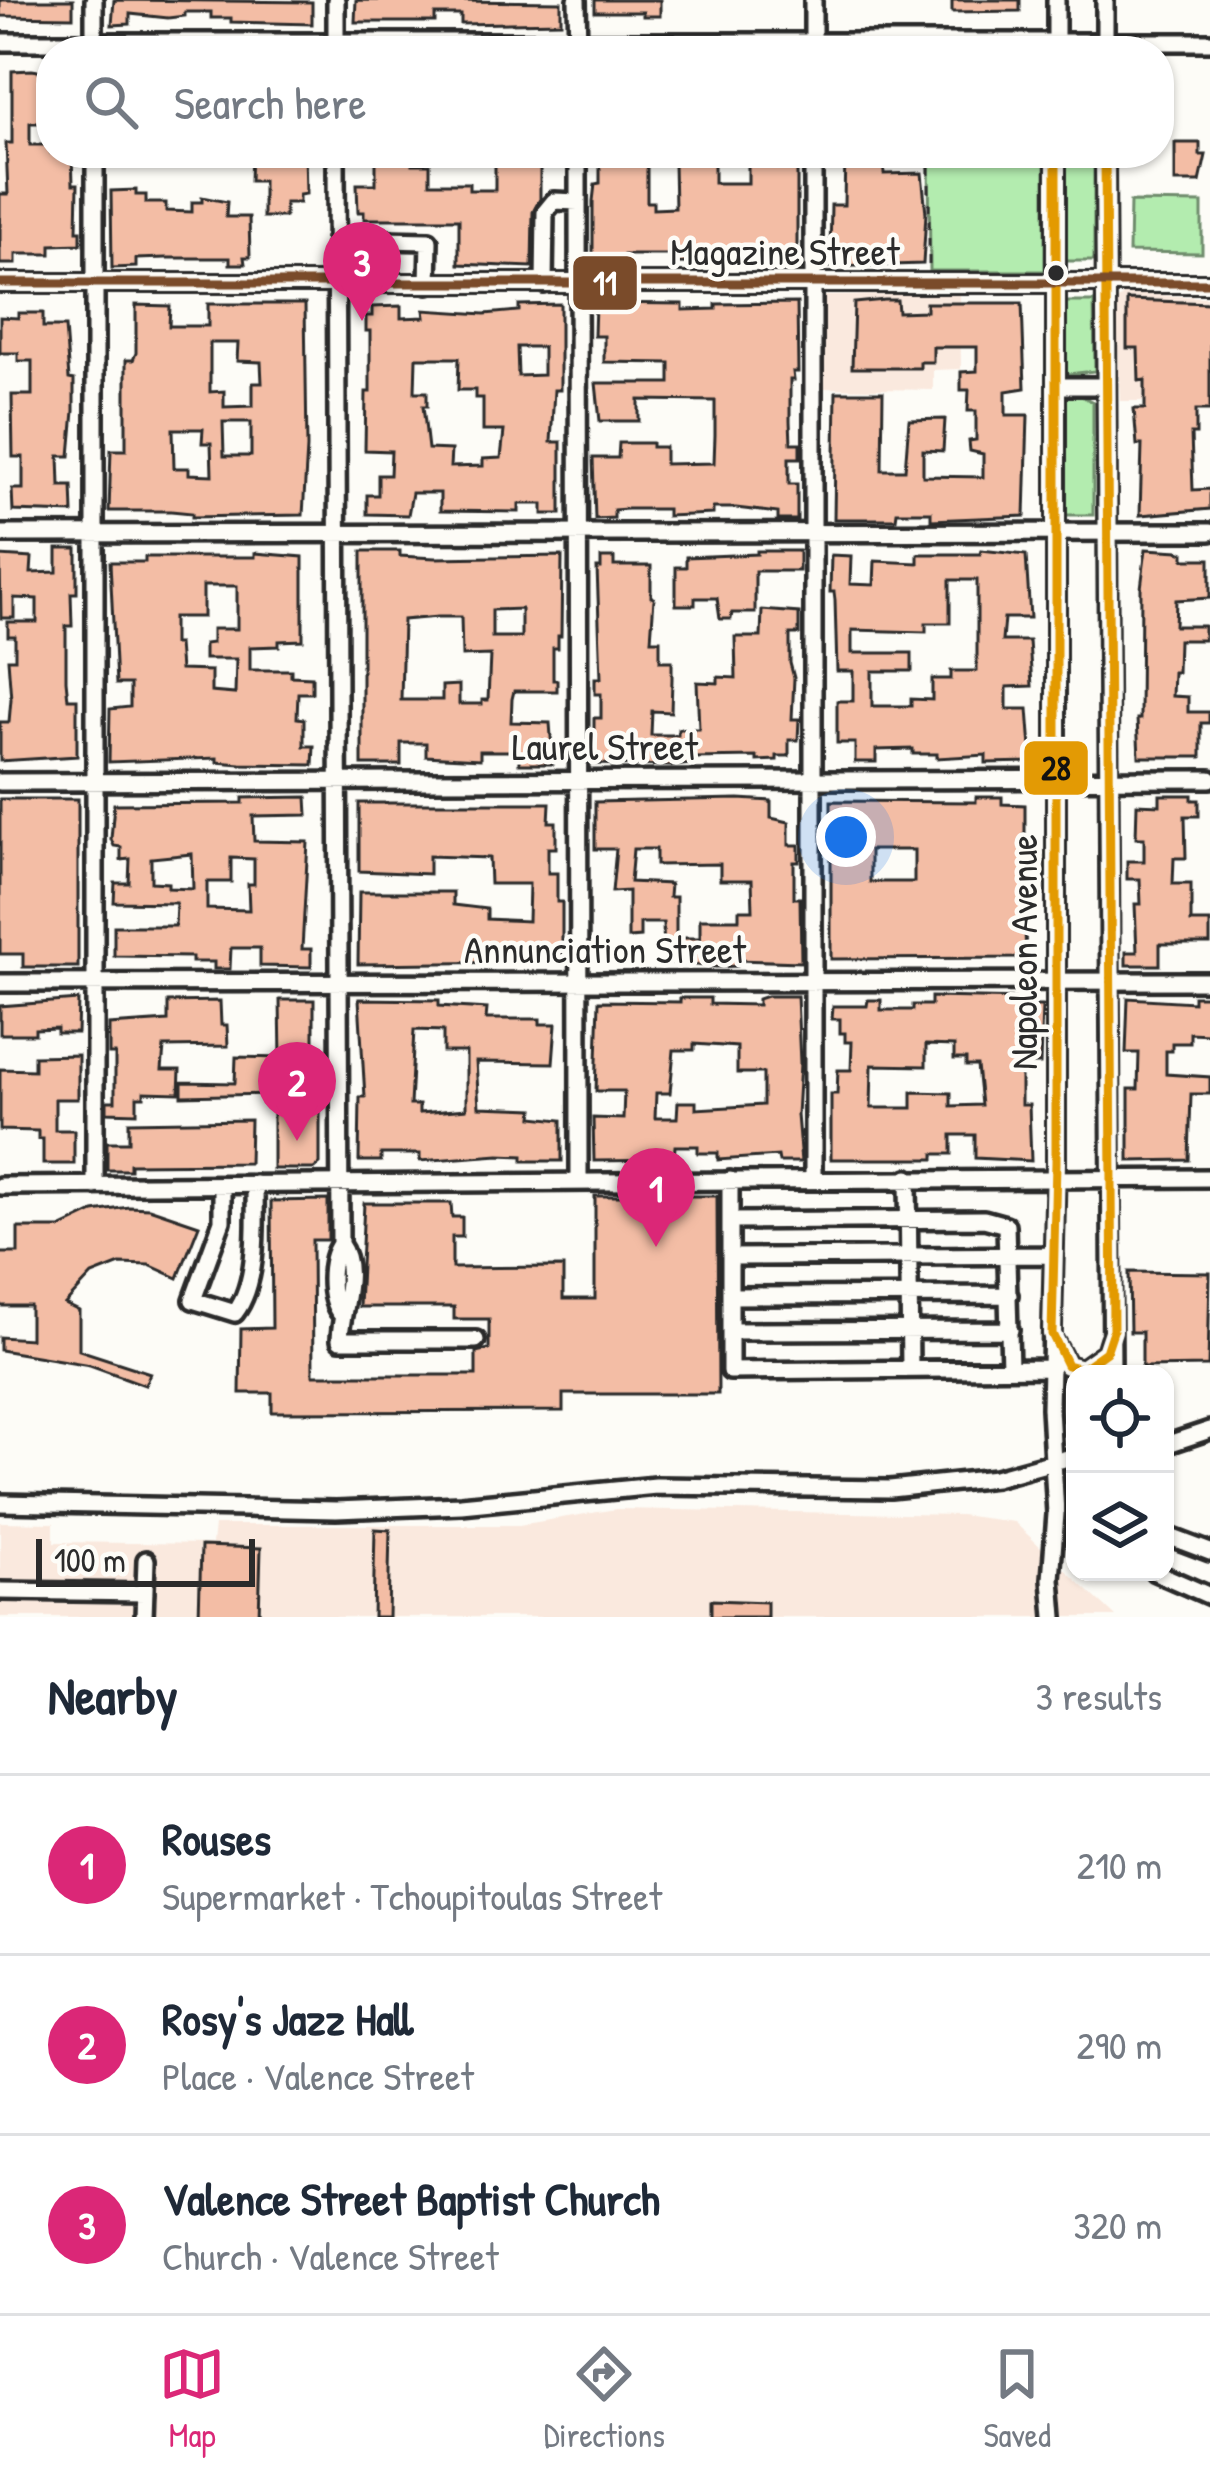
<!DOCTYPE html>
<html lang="en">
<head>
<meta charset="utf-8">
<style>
  body { margin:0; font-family:"Patrick Hand",sans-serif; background:#f6f6f7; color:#1f2937 }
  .controls { position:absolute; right:36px; bottom:36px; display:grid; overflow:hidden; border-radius:24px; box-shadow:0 3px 9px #0004 }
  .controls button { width:108px; height:108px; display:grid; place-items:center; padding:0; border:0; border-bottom:3px solid #e0e1e3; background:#fff; color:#1f2937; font:60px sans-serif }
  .scale { position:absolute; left:36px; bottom:30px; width:219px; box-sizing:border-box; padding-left:12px; border:6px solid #2b2b2b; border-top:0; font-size:33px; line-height:42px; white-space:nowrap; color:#2b2b2b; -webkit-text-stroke:9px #fdfcf7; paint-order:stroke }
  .you { position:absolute; left:846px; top:837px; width:42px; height:42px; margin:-30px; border:9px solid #fff; border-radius:50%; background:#1a73e8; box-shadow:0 0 0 18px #1a73e833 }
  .badge { display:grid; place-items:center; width:78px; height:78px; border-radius:50%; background:#db2777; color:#fff; font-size:39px; font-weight:700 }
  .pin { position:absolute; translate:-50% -99px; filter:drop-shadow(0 3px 6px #0008) }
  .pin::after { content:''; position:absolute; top:63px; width:42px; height:36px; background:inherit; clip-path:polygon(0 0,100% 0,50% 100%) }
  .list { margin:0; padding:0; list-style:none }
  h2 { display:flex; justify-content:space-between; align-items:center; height:156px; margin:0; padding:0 48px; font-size:51px }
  h2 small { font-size:39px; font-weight:400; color:#747a83 }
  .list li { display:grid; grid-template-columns:78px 1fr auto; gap:36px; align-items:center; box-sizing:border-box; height:180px; padding:0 48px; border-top:3px solid #e0e1e3 }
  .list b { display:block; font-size:45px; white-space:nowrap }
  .list p { margin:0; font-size:39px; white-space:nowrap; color:#747a83 }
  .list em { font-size:39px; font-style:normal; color:#747a83 }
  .icon { flex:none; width:66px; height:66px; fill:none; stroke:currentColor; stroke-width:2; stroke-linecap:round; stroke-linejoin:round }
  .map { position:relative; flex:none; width:1210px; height:1617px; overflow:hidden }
  .search { position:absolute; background:#fff; box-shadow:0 3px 9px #0004; left:36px; right:36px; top:36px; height:132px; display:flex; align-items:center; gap:30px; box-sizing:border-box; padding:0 42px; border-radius:48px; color:#747a83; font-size:45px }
  .sheet { height:696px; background:#fff }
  nav { display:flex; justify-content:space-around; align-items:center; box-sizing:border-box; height:168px; border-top:3px solid #e0e1e3; background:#fff; font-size:33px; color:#747a83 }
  nav a { display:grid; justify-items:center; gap:6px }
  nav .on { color:#db2777 }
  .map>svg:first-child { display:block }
</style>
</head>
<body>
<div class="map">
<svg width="1210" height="1617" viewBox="0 0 1210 1617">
  <rect width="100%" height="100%" fill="#fdfcf7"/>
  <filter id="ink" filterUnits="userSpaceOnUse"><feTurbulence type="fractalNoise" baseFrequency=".00833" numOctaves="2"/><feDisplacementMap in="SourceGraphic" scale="24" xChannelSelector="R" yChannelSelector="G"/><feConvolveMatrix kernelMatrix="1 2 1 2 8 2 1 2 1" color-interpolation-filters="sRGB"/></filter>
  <g filter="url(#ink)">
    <path fill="#fae9de" d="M960,294L961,369L933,370V390L821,388L824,296Z
      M1124,294L1210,297V411L1206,401H1120L1116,302Z
      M616,1509L960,1515L1014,1522L1116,1617H0V1522L54,1523V1542L212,1544L214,1525H519Z"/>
    <path fill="#b3ecaf" stroke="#6f8c6d" stroke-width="3" d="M929,153H1045V271H930Z
      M1064,153H1094V261H1064Z
      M1130,202L1202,203V253L1129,252Z
      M1065,302H1094L1095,371L1068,374L1065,370Z
      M1079,395L1093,402V515H1064L1065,400L1068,396Z"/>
    <path fill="#f3bda5" stroke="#2b2b2b" stroke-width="3" fill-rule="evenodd" d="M0,0H73V17L0,16Z
      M114,0L312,2V24L231,22V18H211V12H185V16L168,18L130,14V24L112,25Z
      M356,0L561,2V22L461,24V15H435V22H355Z
      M595,0H660V16H643V12H595Z
      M952,0H1020V11L952,12Z
      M32,70L51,73V123H30V145H51V153H72L73,184H78L77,231H81V244L51,245V254H16V264H0V194H8L6,143H12V71Z
      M1175,143H1200V155H1206L1200,182H1175Z
      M251,153H305L306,194L299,195V203H285V217H263V181H250Z
      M376,153H412V164H430V183H469V190H495V153H540V199L533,212L532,267L459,264V219H364V212H358L357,184H376Z
      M600,153H647V202H653V209L675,208L674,163L714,162V183H748V153H776V164H797V265L676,263V255H624V263L593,264V201L595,184L600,183Z
      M845,153H883L884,174L922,173L926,213L923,264L826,267V255H830L831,205H844Z
      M136,190V195H146V203H166V211L192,212V202H202V197L227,202L226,217H249L250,257H244L245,264H230V258H166L136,259V267L112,268L111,191Z
      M885,300H897L898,312L926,311V303H1022L1025,388L1006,391V415H1028L1025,516L931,520V512H897L896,519H834L836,392H883L882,470H905L909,420L945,419L943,451L923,450V476L983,477V454L970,451L969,441L976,440V411H968L969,390H961V372L977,371V347H933V362H920V368H852L854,303Z
      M1127,300L1210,303V410H1196V434H1191L1193,490L1210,489V509L1140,515L1142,445H1137L1134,409H1145V380L1139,381L1138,348H1127Z
      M595,303L683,304V310L716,309V304L797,303L798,372H793L794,380H790V421L791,443H800V458H789V484H797V520H778V513L736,508H713V514L667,516V509H627L614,510V518L595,519L593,458H618L619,443H652V447H665V464L714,463L715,435V401L639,400V421H600L596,383H670V363L604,362V336H594Z
      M208,304H305L307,448L303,515L192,517V513L171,511H109L111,450H126V360H133L136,353V305L170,306L169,326H208ZM210,343H238L237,361L261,362L262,383H253V406L224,407V391L210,392ZM223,422H251V456H224ZM173,429H203L202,443H211L212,475L189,474V468H174Z
      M560,304V390H554L551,442H561V514H543V504H519V512L440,511V493H412L408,515L367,514V495H378V475H390L391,451L365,450L366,392H370V331H366V316H372V307L401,306V318L425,317L424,310L485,314L519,311V305ZM517,347H543V375L518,376ZM416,358H459L458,390H475V398H483V431H504L501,458L483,459V466L450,467L451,450L428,449L423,406H427V392H415Z
      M18,313H43V327H65L69,379L74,380V411L70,456H59L60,486H72L73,513L13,511L12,489H23V457H13L12,395H32V361H18V353H0V317L18,318Z
      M57,549H77V593H71L72,626H66V680L68,699H77V756L0,761V722H9L11,699L8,659H15V636H8V622H37V599L14,598V618H1L0,556L32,558L31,573L57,572Z
      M1146,549L1179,551L1184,553V559H1210V598L1176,600L1175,626H1204V640H1178L1177,672H1173L1172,696L1188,697V712H1209V723H1201V757H1139L1137,719H1140L1141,588Z
      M981,550L1026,555L1030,618H1004L1002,641H1029L1032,686L1007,687V709H1028L1032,762L986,763V755L937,758V754H913V749L876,750V762H855V743H837V701H853V671H837L835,600L834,592H830L831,555L851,556L850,584L874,585L875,561L918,563V554H980ZM950,580H977V671H951V679H932V700L911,699V706H872V671H912V653H852V630L926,632V623H950Z
      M362,551H400V556L435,558L562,556L561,636H558V648H553V680H557V691H514L512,699L511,722L550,723L553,764H519V751H480V759L426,756V743H401V765H362ZM521,609V637H492V610ZM438,617H461L462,656L490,655L488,700H482V704H459V685L442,686V700H401L403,620Z
      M757,551H799V571H755V613H732L731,619H720L717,598H695V605H676V567H686V557L757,554Z
      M255,553L303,557V640L279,641V646L250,647V670H291V676L312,677V693H298L297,718L304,719V746H314L313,765L241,764L217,762V758L109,762L110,709L130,707V684H116L110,562H145V557H255ZM203,586H237V629H212V643L204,644V659H236L235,694L211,692V671L180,670L178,644H173V617H203Z
      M601,558H614V566H651V597L654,598L651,640H660V661H672V679L671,712L652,711L651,735H678V729H699L697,682L718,683V677L736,678L735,637H761L762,610L799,613V634H790V663L794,678L792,719H799L798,740H789V756H777V760L757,761V757L692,758V764L672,766L594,764V718H601V694H595V678H601L597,568H601Z
      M1160,795H1192V800H1199V816H1185L1186,858H1174L1173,884H1191V922H1210V944H1160V965H1126V952H1137L1135,904H1141L1140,879H1127V861H1144V838H1136L1137,804L1160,805Z
      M307,797L308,815L253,816L254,841L308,842L302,949H311V967L260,966V948H231L230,969H214V962H192V957L114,956V926H175L176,903L114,902L115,883H129L130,859L121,860V847L114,846L111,839L114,804L243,803V798ZM192,854L193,889L168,888V883L151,882V858ZM231,858L254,859V884H248L249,910L207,909V882H231Z
      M976,797H1002V804L1025,805V843H1030L1028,873H1023L1026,958L831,959V801L976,802ZM870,850H914V882H870Z
      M0,799H78V967H23V954H0Z
      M739,799L771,801V818L789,822V845H799V862H794V898H800L801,962L737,960V966L716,967L664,962L663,923H640V937L628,938V891L612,892L616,849H595V802ZM633,849H656V865L720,864V880H752L753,910H739V919H700V938H676V897H669L670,884L630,882Z
      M359,803H550L549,822H556V848H548V873H557V902H562V960L544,961V955H519V962L358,964L359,892H453V905L487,909V919L528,921L529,884H490L489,858L429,856V874L359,871Z
      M767,996H797L800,1063L797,1115L801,1162H779L778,1156L718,1160V1153H698V1146H675L674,1160L594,1161L593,1118L623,1119L624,1091H596L599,1001L680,1002V998H710V1004L758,1005V999ZM694,1044L737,1047V1073H763V1105L696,1109V1102H678L677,1118H655L656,1093H670L674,1050H694Z
      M1193,996H1210L1209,1034L1190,1033V1043H1172V1051H1166V1074L1210,1077V1094H1191L1189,1160L1129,1161V1089H1138L1139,1053H1126L1128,998L1193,1002Z
      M931,997L1027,999V1006H1042L1040,1064H1023L1021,1076V1105H1029L1031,1161L975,1158V1135H952V1154H934V1159H831V1094H837L838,1070H851L852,1042H845V1033H840V1019H832L833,1006H867L868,1000H881V1010H913V1005H931ZM926,1045L954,1046V1059H966V1066H977L981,1105L951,1106V1093L912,1092V1108H871L872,1065L926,1066Z
      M359,999L439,1000V1006L487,1009L486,1019H540V1024H556L553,1063L476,1062L479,1107L534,1109L533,1117L562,1120V1161H523V1156L499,1155L420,1161V1154H381V1161H359L360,1097H365ZM414,1030L443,1031V1052H466V1109L419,1113V1105H410Z
      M78,1000L77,1033H57V1028L35,1029V1034H0V1006Z
      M280,1000H314V1057H304V1110H320V1164L314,1169H273V1094L182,1096V1082L235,1083L236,1057L281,1058Z
      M220,1001L221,1025H227L228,1046L164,1047L162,1070H180L179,1093L144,1092V1097H137V1113L107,1112V1101H115V1054H109V1025L168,1021V1002Z
      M78,1055V1099H55V1130H74V1164H43V1139H38V1131L0,1130V1069L34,1070V1056Z
      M250,1120L249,1163L130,1164V1170H107V1142H129V1122Z
      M595,1196H717L718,1394H563V1411L272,1412V1393H240L241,1329L272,1328L271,1201L328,1200V1240H312L313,1375H476V1352L489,1349V1319H454V1307H359L364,1203H451L452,1217H462V1237H452V1268L563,1267V1299H595Z
      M129,1207L149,1208L199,1225L178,1278L149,1265L120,1264L92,1275L65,1304L79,1311V1350L150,1373L145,1385L90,1365L0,1350V1337L30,1339V1306H0V1253H18V1228H60L94,1212Z
      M1129,1272L1210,1273L1208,1366L1142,1367V1332H1130Z
      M375,1529L390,1530L388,1617H373Z
      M201,1546L261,1548L259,1617H199Z
      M711,1600L767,1602V1617H711Z"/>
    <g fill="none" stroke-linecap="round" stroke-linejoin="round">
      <g stroke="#2b2b2b" stroke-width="24">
        <path id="minor" d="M94,0V51
          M336,0V48
          M577,0L578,51
          M813,0V48
          M1056,0V51
          M0,42H1210
          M1105,48V0
          M336,153L340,1244C359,1270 340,1312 340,1340H476
          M578,153L579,1182
          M1105,153L1112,1374
          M336,239L429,241L428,284
          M0,283H1210
          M544,284L545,212L554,201L578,202
          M1056,386H1106
          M0,534L1210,532
          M0,782L1210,779
          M0,983L1210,981
          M908,1178L910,1369
          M813,1179V153
          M730,1180V1371L1052,1368
          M222,1185V1221L193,1300L235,1313C259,1282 255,1223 255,1184
          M0,1186L1210,1178
          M95,1186V153
          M730,1221L984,1219L1006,1225L1010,1368
          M730,1257L1054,1255
          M730,1296L1009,1295
          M340,1313C328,1298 328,1260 340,1244
          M730,1331L1010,1330
          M1055,1343L1067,1365L1082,1369L1106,1352L1110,1339
          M1165,1445L1210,1430
          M0,1503L336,1510L461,1505L656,1486L890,1489L995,1478L1075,1456
          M1165,1535L1210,1552
          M1155,1572L1210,1596
          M0,1591L145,1593
          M144,1617L146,1560
          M1054,1617L1051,1579L1056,1514L1050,1408L1056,1162V153"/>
      </g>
      <path stroke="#2b2b2b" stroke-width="3" stroke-dasharray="9 9" stroke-linecap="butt" d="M929,265V153"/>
      <use href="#minor" stroke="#fdfcf7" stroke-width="15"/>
      <g stroke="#fdfcf7" stroke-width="18">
        <path id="bus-1" d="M1056,153V1162L1052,1334L1067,1365L1082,1369L1106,1352L1113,1331L1105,153"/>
      </g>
      <g stroke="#fdfcf7" stroke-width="18">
        <path id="bus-2" d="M0,283H1210"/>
      </g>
      <use href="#bus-1" stroke="#e39a04" stroke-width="9"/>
      <use href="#bus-2" stroke="#7a4b2a" stroke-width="9"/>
    </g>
  </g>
  <circle fill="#2b2b2b" stroke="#fdfcf7" stroke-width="4.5" cx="1056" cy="273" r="10"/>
  <g text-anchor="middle" stroke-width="9" stroke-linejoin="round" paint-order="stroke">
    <g font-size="39" fill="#2b2b2b" stroke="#fdfcf7">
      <text x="785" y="265">Magazine Street</text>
      <text x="605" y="760">Laurel Street</text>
      <text x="605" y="963">Annunciation Street</text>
      <text transform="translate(1023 952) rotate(-90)" y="14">Napoleon Avenue</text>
    </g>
  </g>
  <g stroke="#fdfcf7" stroke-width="4.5">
    <rect x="571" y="254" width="68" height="58" rx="12" fill="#7a4b2a"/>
    <rect x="1022" y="739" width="68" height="58" rx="12" fill="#e39a04"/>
  </g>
  <g font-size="33" text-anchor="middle" font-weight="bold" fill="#fff">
    <text x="605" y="295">11</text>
  </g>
  <g font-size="33" text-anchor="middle" font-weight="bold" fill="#111">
    <text x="1056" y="780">28</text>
  </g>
</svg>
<div class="controls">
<button><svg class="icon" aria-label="locate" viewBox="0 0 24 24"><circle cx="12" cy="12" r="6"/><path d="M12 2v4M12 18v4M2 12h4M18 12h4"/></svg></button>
<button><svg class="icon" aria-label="layers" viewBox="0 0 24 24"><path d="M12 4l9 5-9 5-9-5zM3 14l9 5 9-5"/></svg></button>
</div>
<div class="scale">100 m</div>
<div class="you"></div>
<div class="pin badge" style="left:656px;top:1247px">1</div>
<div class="pin badge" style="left:297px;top:1141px">2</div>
<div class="pin badge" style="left:362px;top:321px">3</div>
<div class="search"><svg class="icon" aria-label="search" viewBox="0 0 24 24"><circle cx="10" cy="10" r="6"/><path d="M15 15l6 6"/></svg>Search here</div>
</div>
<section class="sheet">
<h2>Nearby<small>3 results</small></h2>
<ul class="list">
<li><span class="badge">1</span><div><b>Rouses</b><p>Supermarket · Tchoupitoulas Street</p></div><em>210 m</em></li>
<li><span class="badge">2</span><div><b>Rosy's Jazz Hall</b><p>Place · Valence Street</p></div><em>290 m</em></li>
<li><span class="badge">3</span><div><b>Valence Street Baptist Church</b><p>Church · Valence Street</p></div><em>320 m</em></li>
</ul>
</section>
<nav>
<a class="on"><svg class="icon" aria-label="map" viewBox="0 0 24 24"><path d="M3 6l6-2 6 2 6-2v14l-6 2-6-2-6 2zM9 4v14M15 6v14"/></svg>Map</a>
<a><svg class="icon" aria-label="directions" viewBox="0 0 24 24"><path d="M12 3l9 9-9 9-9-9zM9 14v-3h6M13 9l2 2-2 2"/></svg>Directions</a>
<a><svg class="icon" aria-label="saved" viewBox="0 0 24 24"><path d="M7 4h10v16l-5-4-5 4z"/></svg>Saved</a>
</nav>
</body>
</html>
